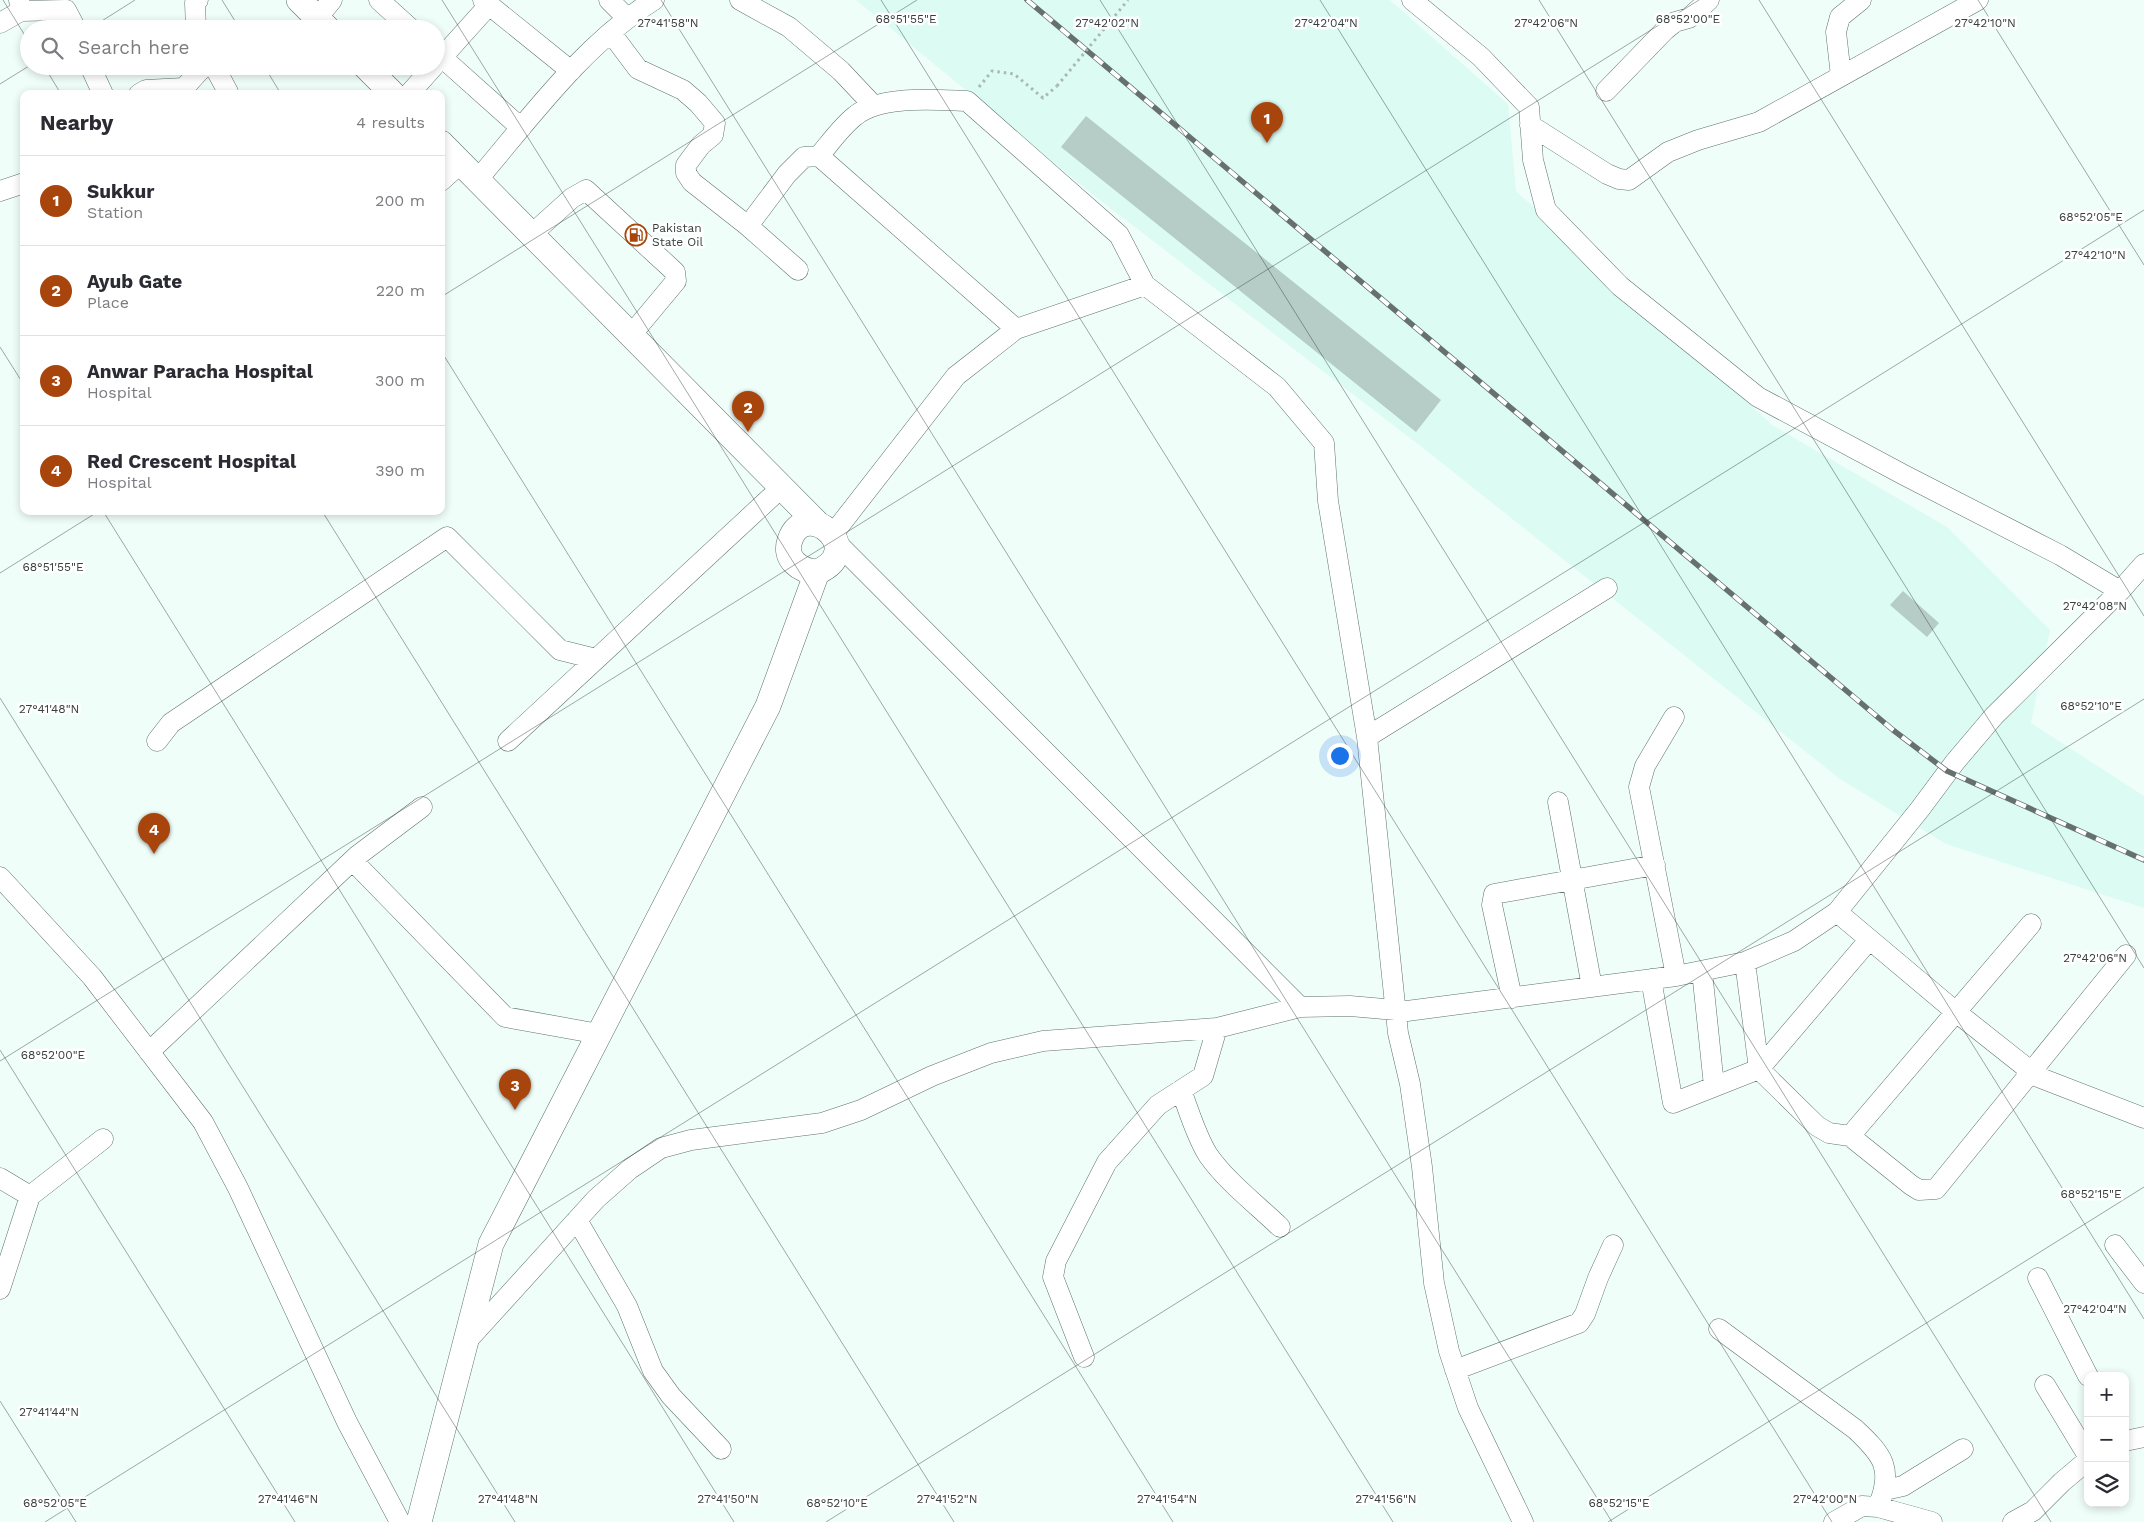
<!DOCTYPE html>
<html lang="en">
<head>
<meta charset="utf-8">
<style>
  body { margin:0; font-family:"Work Sans",sans-serif; background:#f2f2f3; color:#2b2b33 }
  .controls { position:absolute; right:15px; bottom:15px; display:grid; overflow:hidden; border-radius:10px; box-shadow:0 2px 8px #0003 }
  .controls button { width:45px; height:45px; display:grid; place-items:center; padding:0; border:0; border-bottom:1px solid #e1e1e2; background:#fff; color:#2b2b33; font:25px sans-serif }
  .you { position:absolute; left:1339px; top:755px; width:18px; height:18px; margin:-12px; border:4px solid #fff; border-radius:50%; background:#1a73e8; box-shadow:0 0 0 8px #1a73e833 }
  .badge { display:grid; place-items:center; width:32px; height:32px; border-radius:50%; background:#a8450c; color:#fff; font-size:16px; font-weight:700 }
  .pin { position:absolute; translate:-50% -41px; filter:drop-shadow(0 1px 2px #0008) }
  .pin::after { content:''; position:absolute; top:26px; width:18px; height:15px; background:inherit; clip-path:polygon(0 0,100% 0,50% 100%) }
  .list { margin:0; padding:0; list-style:none }
  h2 { display:flex; justify-content:space-between; align-items:center; height:65px; margin:0; padding:0 20px; font-size:21px }
  h2 small { font-size:16px; font-weight:400; color:#7c7c81 }
  .list li { display:grid; grid-template-columns:32px 1fr auto; gap:15px; align-items:center; box-sizing:border-box; height:90px; padding:0 20px; border-top:1px solid #e1e1e2 }
  .list b { display:block; font-size:19px; white-space:nowrap }
  .list p { margin:0; font-size:16px; white-space:nowrap; color:#7c7c81 }
  .list em { font-size:16px; font-style:normal; color:#7c7c81 }
  .icon { flex:none; width:28px; height:28px; fill:none; stroke:currentColor; stroke-width:2; stroke-linecap:round; stroke-linejoin:round }
  .map { position:relative; flex:none; width:2144px; height:1522px; overflow:hidden }
  .search { position:absolute; background:#fff; box-shadow:0 2px 8px #0003; left:20px; top:20px; width:425px; height:55px; display:flex; align-items:center; gap:12px; box-sizing:border-box; padding:0 18px; border-radius:28px; color:#7c7c81; font-size:19px }
  .panel { position:absolute; background:#fff; box-shadow:0 2px 8px #0003; left:20px; top:90px; width:425px; height:425px; border-radius:10px }
  .map>svg:first-child { display:block }
</style>
</head>
<body>
<div class="map">
<svg width="2144" height="1522" viewBox="0 0 2144 1522">
  <rect width="100%" height="100%" fill="#f0fefa"/>
  <path fill="#dbfbf3" d="M856,0H1390L1508,104L1516,191L1772,425L1947,527L2050,630L2031,723L2144,796V908L1946,844L1840,779L1423,448L1097,198Z"/>
  <path fill="#b6ccc7" d="M1086,116L1441,400L1416,432L1061,147Z
    M1903,591L1939,623L1927,637L1890,605Z"/>
  <g fill="none" stroke-linecap="round" stroke-linejoin="round">
    <g stroke="#5f736e" stroke-width="21">
      <path id="minor" d="M379,0L411,29
        M483,0L571,71
        M609,0L626,17
        M740,0L789,27L841,71L873,105
        M1412,0L1481,57L1529,107L1533,160L1546,210L1620,286L1758,397L1904,475L2060,555L2120,591
        M21,11L66,10L76,29
        M317,18L332,0
        M0,23L21,11L19,0
        M196,29L195,3L198,0
        M611,33L638,69L683,90L698,103L715,123L713,135L701,145L686,165V173L692,182L748,226L798,270
        M436,52L521,128
        M436,64L489,5
        M90,66L103,94
        M214,66L228,92
        M1841,76L1836,32L1840,17L1861,0
        M1606,91L1665,30L1675,22L1689,18L1709,0
        M139,94L146,90L184,88L204,66
        M409,94L434,66
        M1530,125L1607,174L1619,179L1629,180L1668,152L1698,140L1759,122L1978,0
        M819,156L1016,329
        M478,179C531,117 583,45 654,0
        M441,181L461,163
        M0,191L24,183
        M748,226L787,174L804,157L819,156C830,143 841,127 855,116C880,95 935,100 967,101L1119,235L1145,285
        M532,234L572,198L586,190L675,272L676,281L631,335
        M833,534L956,376L1016,329L1145,285L1277,387L1324,443L1328,501L1367,737L1398,1033L1410,1084L1422,1167L1434,1283L1449,1351L1468,1408L1523,1522
        M837,543L1300,1007
        M1674,717L1645,766L1639,787L1676,976
        M1367,737L1607,588
        M157,741L171,723L447,537L560,650L596,659
        M508,741L782,487
        M1558,802L1592,987
        M353,861L505,1017L599,1034
        M0,877L92,977L203,1122L238,1188L347,1422L400,1522
        M1837,912L1956,1012L2038,1077L2144,1118
        M1745,962L1759,1069L1817,1126L1829,1133L1850,1136L1911,1185L1919,1190L1936,1189L2126,955
        M1702,971L1714,1086
        M1651,979L1673,1103L1759,1069L1869,940
        M1512,998L1492,905L1494,894L1655,865
        M149,1052L357,856L422,807
        M1181,1090C1189,1111 1196,1136 1208,1155C1227,1182 1256,1204 1280,1227
        M1850,1136L2031,924
        M0,1178L30,1196
        M577,1220L627,1306L653,1371L671,1396L721,1449
        M2115,1245L2144,1283
        M2038,1278L2088,1376
        M0,1289L30,1196L103,1139
        M1719,1329L1855,1429C1883,1455 1894,1469 1878,1507
        M466,1342L596,1199L630,1169L661,1148L691,1140L822,1123L861,1110L932,1076L991,1053L1043,1041L1217,1028L1300,1007L1350,1006L1407,1011L1676,976L1745,962L1794,941L1837,912L1920,809L1955,762L1994,716L2120,591L2144,564
        M1084,1357L1053,1277L1056,1261L1107,1162L1158,1105L1203,1076L1217,1028
        M1455,1370L1579,1323L1585,1314L1598,1278L1613,1245
        M2045,1385L2088,1456
        M2125,1441L2144,1437
        M1885,1490L1903,1486L1963,1449
        M1834,1522L1862,1506L1878,1507L1932,1522
        M2013,1522L2033,1511L2062,1482L2088,1460"/>
    </g>
    <g stroke="#5f736e" stroke-width="26">
      <path id="major" d="M299,0L328,29
        M365,66L393,94
        M441,143L817,523
        M419,1522L491,1244L768,706L817,572C869,550 805,496 790,540C783,559 800,571 817,572"/>
    </g>
    <path stroke="#abb7b4" stroke-width="3" stroke-dasharray="2.5 4" stroke-linecap="butt" d="M979,87L992,71L1014,74L1043,98L1057,86"/>
    <use href="#minor" stroke="#fff" stroke-width="20"/>
    <use href="#major" stroke="#fff" stroke-width="25"/>
    <g stroke="#66706e" stroke-width="5.5">
      <path id="rail" d="M1027,0L1893,730L1947,771L2144,860"/>
    </g>
    <use href="#rail" stroke="#fff" stroke-width="4" stroke-dasharray="11" stroke-linecap="butt"/>
    <path stroke="#abb7b4" stroke-width="3" stroke-dasharray="2.5 4" stroke-linecap="butt" d="M1057,86L1128,0"/>
  </g>
  <path fill="none" stroke="#363f3d" stroke-width="1" stroke-opacity="0.45" d="M3,0L29,42M222,0L240,29M442,0L1393,1522M661,0L1612,1522M881,0L1832,1522M1100,0L2051,1522M1320,0L2144,1319M1539,0L2144,968M1759,0L2144,616M1978,0L2144,265M89,29L135,0M44,66L61,94M264,66L281,94M0,84L29,66M441,297L917,0M0,347L24,385M441,351L1173,1522M103,511L734,1522M322,511L954,1522M0,573L99,511M0,698L515,1522M0,1050L295,1522M0,1061L1699,0M0,1401L76,1522M45,1522L2144,210M826,1522L2144,699M1608,1522L2144,1187"/>
  <defs>
    <g id="fuel-ring" transform="scale(1.125)"><circle r="9.5" fill="#fff" stroke="#a8450c" stroke-width="1.5"/><path d="M-5.5-6h7V0h2V4h1.3V-2.5L3-4.5l.8-.8L6-3V5H2.5V1h-1V6h-7ZM-4.2-4.7v3.2H.2V-4.7Z" fill="#a8450c"/></g>
  </defs>
  <g fill-rule="evenodd">
    <use href="#fuel-ring" x="636" y="235"/>
  </g>
  <g text-anchor="middle" stroke-width="5" stroke-linejoin="round" paint-order="stroke">
    <g font-size="12" fill="#363f3d" stroke="#fff" text-anchor="start">
      <text x="652" y="232">Pakistan<tspan x="652" dy="14">State Oil</tspan></text>
    </g>
  </g>
  <g font-size="12" text-anchor="middle" fill="#363f3d" stroke="#fff" stroke-width="5" stroke-linejoin="round" paint-order="stroke">
    <text x="906" y="23">68°51'55"E</text>
    <text x="1688" y="23">68°52'00"E</text>
    <text x="1985" y="27">27°42'10"N</text>
    <text x="668" y="27">27°41'58"N</text>
    <text x="1107" y="27">27°42'02"N</text>
    <text x="1326" y="27">27°42'04"N</text>
    <text x="1546" y="27">27°42'06"N</text>
    <text x="2091" y="221">68°52'05"E</text>
    <text x="2095" y="259">27°42'10"N</text>
    <text x="53" y="571">68°51'55"E</text>
    <text x="2095" y="610">27°42'08"N</text>
    <text x="2091" y="710">68°52'10"E</text>
    <text x="49" y="713">27°41'48"N</text>
    <text x="2095" y="962">27°42'06"N</text>
    <text x="53" y="1059">68°52'00"E</text>
    <text x="2091" y="1198">68°52'15"E</text>
    <text x="2095" y="1313">27°42'04"N</text>
    <text x="49" y="1416">27°41'44"N</text>
    <text x="288" y="1503">27°41'46"N</text>
    <text x="508" y="1503">27°41'48"N</text>
    <text x="728" y="1503">27°41'50"N</text>
    <text x="947" y="1503">27°41'52"N</text>
    <text x="1167" y="1503">27°41'54"N</text>
    <text x="1386" y="1503">27°41'56"N</text>
    <text x="1825" y="1503">27°42'00"N</text>
    <text x="55" y="1507">68°52'05"E</text>
    <text x="837" y="1507">68°52'10"E</text>
    <text x="1619" y="1507">68°52'15"E</text>
  </g>
</svg>
<div class="controls">
<button>+</button>
<button>−</button>
<button><svg class="icon" aria-label="layers" viewBox="0 0 24 24"><path d="M12 4l9 5-9 5-9-5zM3 14l9 5 9-5"/></svg></button>
</div>
<div class="you"></div>
<div class="pin badge" style="left:1267px;top:143px">1</div>
<div class="pin badge" style="left:748px;top:432px">2</div>
<div class="pin badge" style="left:515px;top:1110px">3</div>
<div class="pin badge" style="left:154px;top:854px">4</div>
<div class="search"><svg class="icon" aria-label="search" viewBox="0 0 24 24"><circle cx="10" cy="10" r="6"/><path d="M15 15l6 6"/></svg>Search here</div>
<section class="panel">
<h2>Nearby<small>4 results</small></h2>
<ul class="list">
<li><span class="badge">1</span><div><b>Sukkur</b><p>Station</p></div><em>200 m</em></li>
<li><span class="badge">2</span><div><b>Ayub Gate</b><p>Place</p></div><em>220 m</em></li>
<li><span class="badge">3</span><div><b>Anwar Paracha Hospital</b><p>Hospital</p></div><em>300 m</em></li>
<li><span class="badge">4</span><div><b>Red Crescent Hospital</b><p>Hospital</p></div><em>390 m</em></li>
</ul>
</section>
</div>
</body>
</html>
